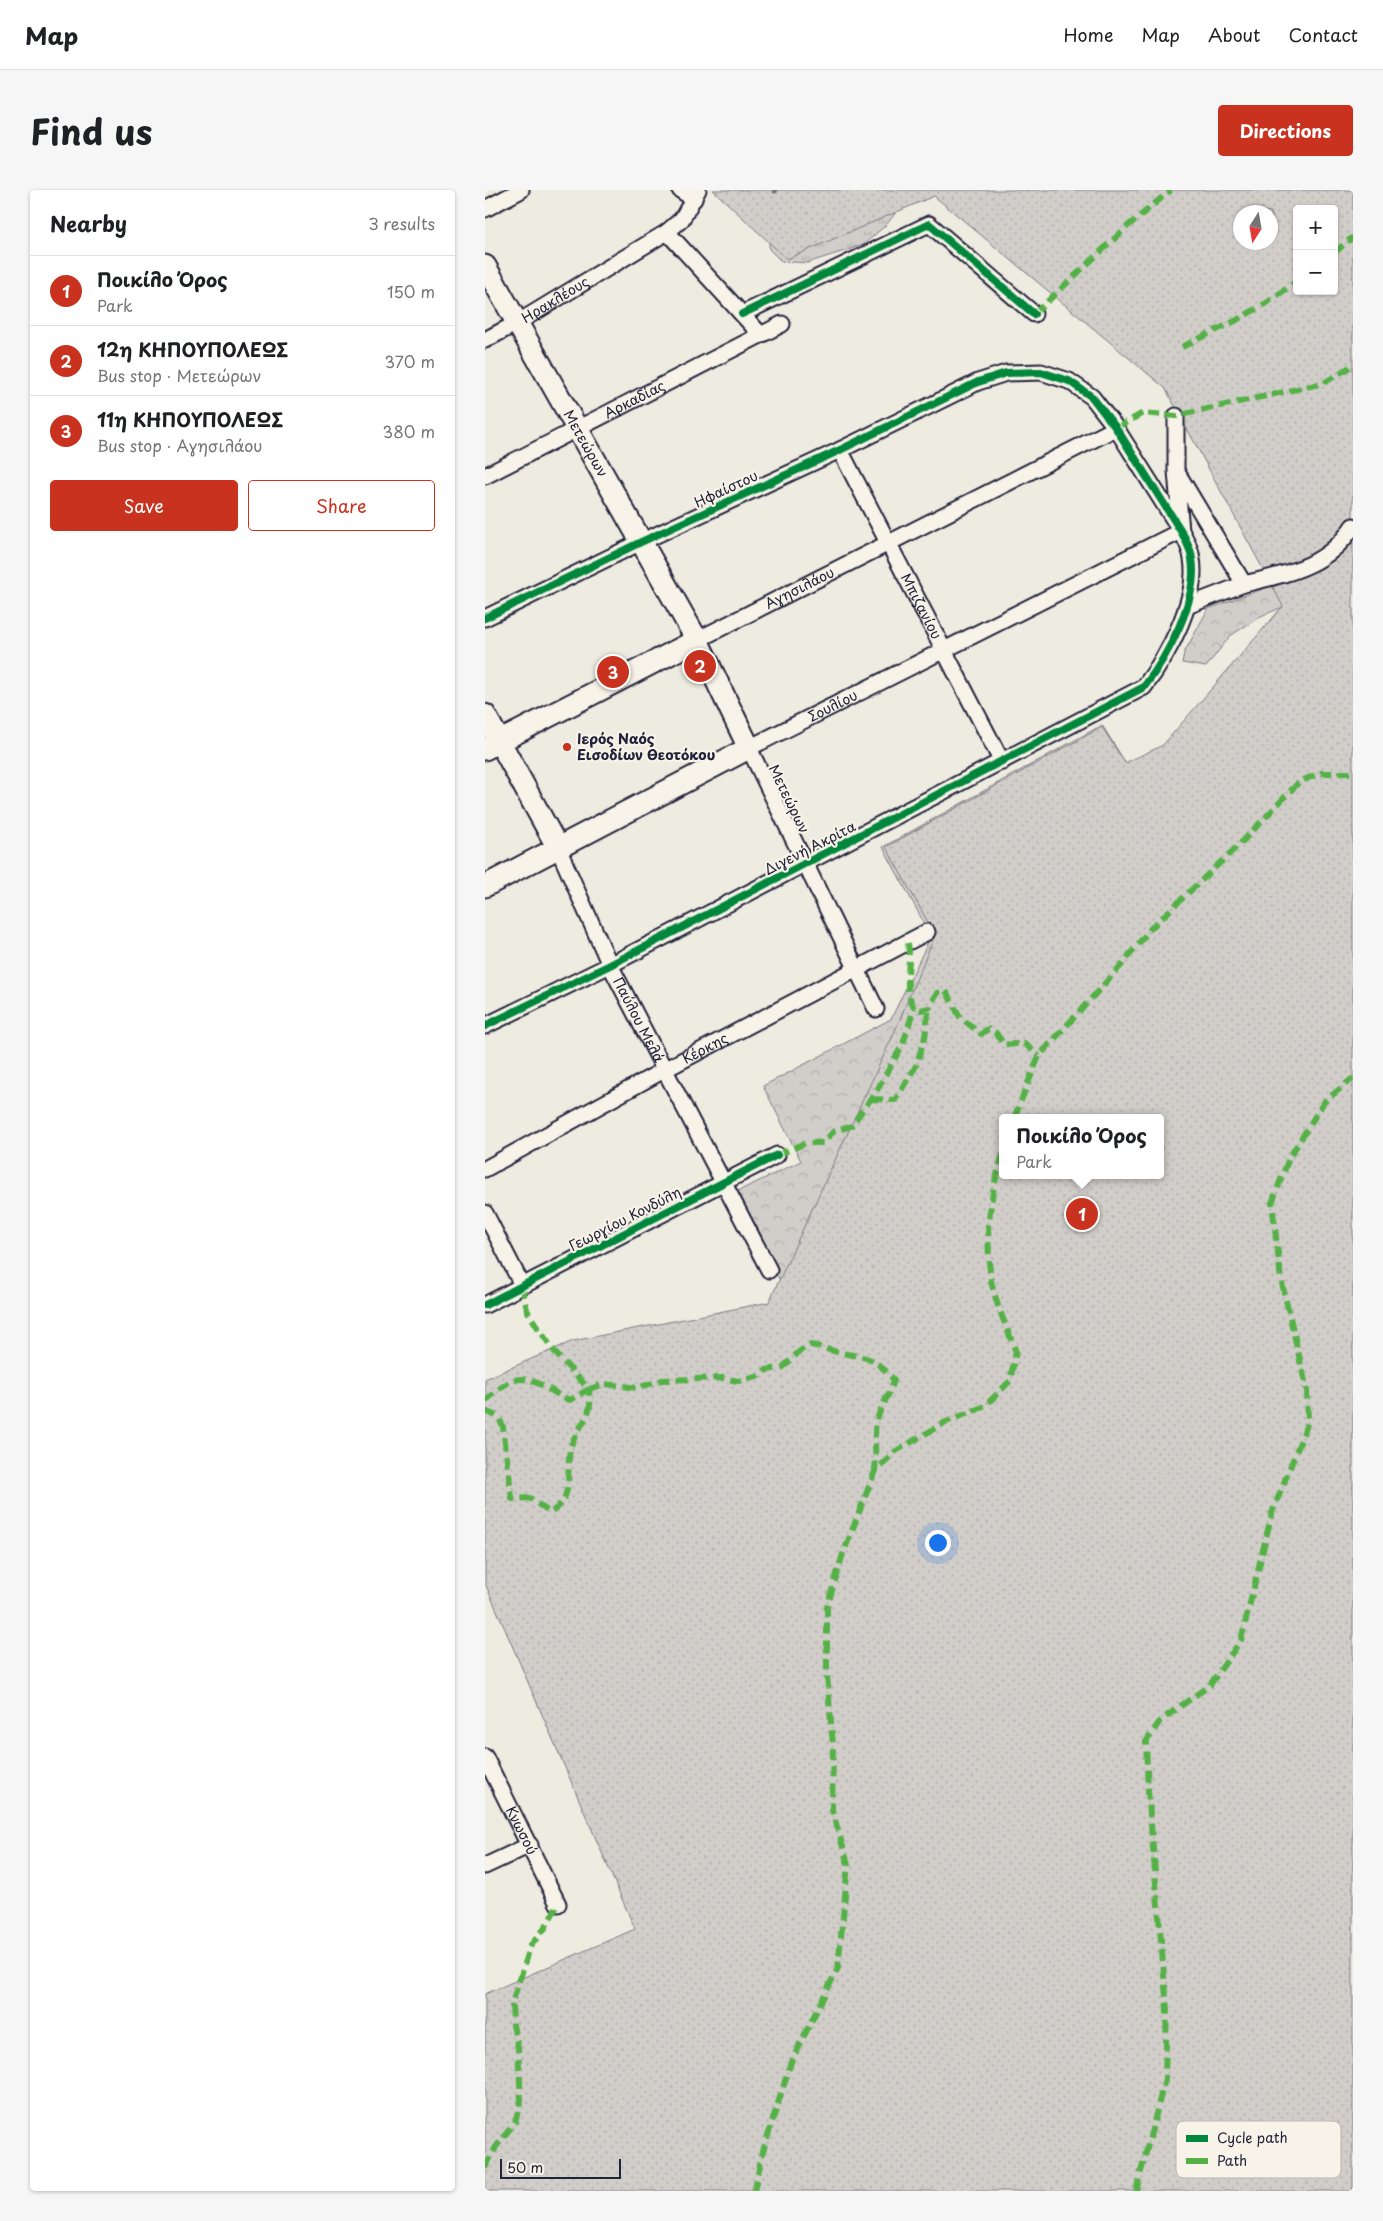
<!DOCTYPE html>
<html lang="en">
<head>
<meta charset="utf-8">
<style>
  body { margin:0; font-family:"Playpen Sans",sans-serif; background:#f6f6f6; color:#202124 }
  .controls { position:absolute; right:15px; top:15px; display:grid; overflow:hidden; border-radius:5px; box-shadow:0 1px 4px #0004 }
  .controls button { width:45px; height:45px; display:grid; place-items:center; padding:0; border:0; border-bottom:1px solid #e0e0e0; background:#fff; color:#202124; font:25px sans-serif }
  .compass { position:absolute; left:748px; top:15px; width:45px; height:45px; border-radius:50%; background:#fff; box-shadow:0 1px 4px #0004; rotate:191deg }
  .scale { position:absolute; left:15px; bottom:12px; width:121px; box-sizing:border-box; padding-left:5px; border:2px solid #22223b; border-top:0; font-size:14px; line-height:18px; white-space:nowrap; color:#22223b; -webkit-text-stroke:4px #f7f3e8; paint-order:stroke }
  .you { position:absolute; left:452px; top:1352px; width:18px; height:18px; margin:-12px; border:4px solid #fff; border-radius:50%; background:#1a73e8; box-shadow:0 0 0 8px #1a73e833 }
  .badge { display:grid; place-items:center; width:32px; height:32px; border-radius:50%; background:#c8321e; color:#fff; font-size:16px; font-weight:700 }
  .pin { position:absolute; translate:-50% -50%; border:2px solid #fff; box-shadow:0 1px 5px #0006 }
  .popup { position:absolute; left:514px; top:924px; width:165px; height:65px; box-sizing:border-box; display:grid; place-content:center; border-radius:5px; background:#fff; filter:drop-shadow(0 1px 4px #0005); font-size:16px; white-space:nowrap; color:#757577 }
  .popup b { font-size:19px; color:#202124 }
  .popup::after { content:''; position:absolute; left:50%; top:100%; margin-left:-10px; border:10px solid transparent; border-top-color:#fff }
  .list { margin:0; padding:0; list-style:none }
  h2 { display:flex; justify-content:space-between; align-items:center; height:65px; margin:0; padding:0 20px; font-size:21px }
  h2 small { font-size:16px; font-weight:400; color:#757577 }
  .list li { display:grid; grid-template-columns:32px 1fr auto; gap:15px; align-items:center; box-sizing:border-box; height:70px; padding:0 20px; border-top:1px solid #e0e0e0 }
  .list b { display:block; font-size:19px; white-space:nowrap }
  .list p { margin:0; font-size:16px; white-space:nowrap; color:#757577 }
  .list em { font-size:16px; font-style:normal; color:#757577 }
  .actions { display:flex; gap:10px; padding:15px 20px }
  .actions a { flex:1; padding:11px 0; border:1px solid #c8321e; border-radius:5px; text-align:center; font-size:18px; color:#c8321e }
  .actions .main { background:#c8321e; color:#fff }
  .map { position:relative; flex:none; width:868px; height:2001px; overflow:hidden; border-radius:5px }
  header { display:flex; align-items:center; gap:30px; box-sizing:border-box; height:70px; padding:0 25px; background:#fff; border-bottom:1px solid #e0e0e0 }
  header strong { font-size:24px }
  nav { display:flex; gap:28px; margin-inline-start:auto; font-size:18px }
  .intro { display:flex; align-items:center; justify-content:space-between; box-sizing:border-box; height:120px; padding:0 30px }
  h1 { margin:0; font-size:35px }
  .button { padding:12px 22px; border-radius:5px; background:#c8321e; color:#fff; font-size:18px; font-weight:700 }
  main { display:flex; gap:30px; padding:0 30px }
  aside { flex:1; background:#fff; border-radius:5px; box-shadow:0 1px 4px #0004 }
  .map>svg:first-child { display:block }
</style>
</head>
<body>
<header>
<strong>Map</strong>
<nav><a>Home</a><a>Map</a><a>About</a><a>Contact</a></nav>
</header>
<div class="intro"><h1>Find us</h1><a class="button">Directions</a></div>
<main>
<aside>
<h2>Nearby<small>3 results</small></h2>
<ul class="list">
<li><span class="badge">1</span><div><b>Ποικίλο Όρος</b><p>Park</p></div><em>150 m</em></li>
<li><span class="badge">2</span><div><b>12η ΚΗΠΟΥΠΟΛΕΩΣ</b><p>Bus stop · Μετεώρων</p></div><em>370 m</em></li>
<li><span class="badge">3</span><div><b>11η ΚΗΠΟΥΠΟΛΕΩΣ</b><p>Bus stop · Αγησιλάου</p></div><em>380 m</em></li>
</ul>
<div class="actions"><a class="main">Save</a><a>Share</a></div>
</aside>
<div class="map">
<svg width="868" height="2001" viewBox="0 0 868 2001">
  <defs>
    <pattern id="grass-tufts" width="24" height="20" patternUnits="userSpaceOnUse" patternTransform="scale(1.25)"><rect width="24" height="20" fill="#d1cdc9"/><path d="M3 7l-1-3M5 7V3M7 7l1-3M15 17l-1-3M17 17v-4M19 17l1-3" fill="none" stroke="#b3b0ae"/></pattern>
    <pattern id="forest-crowns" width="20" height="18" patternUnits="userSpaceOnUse" patternTransform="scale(1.25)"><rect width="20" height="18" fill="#d1cdc9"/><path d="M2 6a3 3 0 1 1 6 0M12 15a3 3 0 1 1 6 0" fill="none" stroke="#b3b0ae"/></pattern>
    <pattern id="park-dots" width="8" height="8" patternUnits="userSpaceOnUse" patternTransform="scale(1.25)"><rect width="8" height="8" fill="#d1cdc9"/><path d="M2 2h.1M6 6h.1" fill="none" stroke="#b3b0ae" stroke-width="1.8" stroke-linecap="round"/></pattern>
  </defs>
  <rect width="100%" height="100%" fill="#eeebe1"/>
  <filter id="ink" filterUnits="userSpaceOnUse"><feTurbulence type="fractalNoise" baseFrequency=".02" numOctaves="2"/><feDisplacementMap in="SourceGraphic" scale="10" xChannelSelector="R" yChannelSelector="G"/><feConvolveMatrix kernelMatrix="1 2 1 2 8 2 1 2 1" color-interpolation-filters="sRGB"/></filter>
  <g filter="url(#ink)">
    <path fill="url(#grass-tufts)" stroke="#7a7882" d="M428,0L402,34L378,55L322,73L296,71L284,59V31Z"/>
    <path fill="url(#forest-crowns)" stroke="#7a7882" d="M818,384L820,408L776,426L745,446L721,477L697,473L699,463L723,419Z
      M617,535L640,572L632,579L316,1078L294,1089L251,1002L316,971L278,896L406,829L446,746L398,657Z"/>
    <path fill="url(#park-dots)" stroke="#7a7882" fill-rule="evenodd" d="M228,0H868V2001H0V1804L150,1739L0,1393V1189L88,1151L284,1112L410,841L450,745L401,657L617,537L640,573L678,555L798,416L680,198L449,6L302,69ZM812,19H849V101H812ZM756,22H786V52H756ZM518,928H676V985H518Z"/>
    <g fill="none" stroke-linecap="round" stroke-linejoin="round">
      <path stroke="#716f7b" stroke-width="5" d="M290,1V0"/>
      <g stroke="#22223b" stroke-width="19">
        <g id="street">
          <path d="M195,0L209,9"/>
          <path d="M0,19L36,0"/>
          <path d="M182,42L276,145"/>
          <path d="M257,124L444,34L549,124"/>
          <path id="s1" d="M0,150L32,133L182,42L197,29L213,0"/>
          <path id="s2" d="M355,260L517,572"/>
          <path d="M693,284L759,394L702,416"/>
          <path id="s3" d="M0,286L297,134"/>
          <path d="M759,394C801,384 843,377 868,336"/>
          <path d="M0,428L156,352L355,260L493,192L521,183L556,182L584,191L607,207L631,238L696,341C701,350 706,359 707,369C714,409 682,467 659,497L125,775L0,836"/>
          <path id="s4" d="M212,450L631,238"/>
          <path id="s5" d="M73,658L125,775L284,1080"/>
          <path id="s6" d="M391,819L264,558L696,341L691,281V226"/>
          <path id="s7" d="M0,979L179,880L442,742"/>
          <path d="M0,1023L37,1095"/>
          <path d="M0,1115L292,965"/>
          <path id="s8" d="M0,1567L73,1714"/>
          <path d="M0,1676L45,1655"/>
        </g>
      </g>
      <g stroke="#22223b" stroke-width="25">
        <g id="secondary">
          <path id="s9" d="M0,76L212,450L264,558L0,696"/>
          <path d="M0,525L73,658"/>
          <path d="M0,559L212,450"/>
        </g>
      </g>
      <use href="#street" stroke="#f7f3e8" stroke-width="15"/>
      <use href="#secondary" stroke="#f7f3e8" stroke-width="21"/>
      <path stroke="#55b146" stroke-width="6" stroke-dasharray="12 6" stroke-linecap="butt" d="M849,63L868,47
        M549,124L643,36L686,0
        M697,157L750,131L783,112L812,91
        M631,238L658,223L691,226L839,193L868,175
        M423,753C427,775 417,797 429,818L436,820L444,818L452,803L461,801L475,827L496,844L503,839L511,843L519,855L539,853L554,866
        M386,909L410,910L431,876L440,847L444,818
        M529,928L554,866L633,779L666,738L757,652L814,592L836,583H868
        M292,965L321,953H338L348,942L366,936L391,902L418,854L429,818
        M37,1095L42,1120L53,1138L72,1165L104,1199L120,1194L152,1198L177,1190L238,1188L253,1191L272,1187L281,1180L297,1178L315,1161L325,1155C334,1156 343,1160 352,1162C381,1168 388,1165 409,1190C405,1205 394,1218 391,1234C388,1249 392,1265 390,1281
        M0,1211C8,1205 16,1196 25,1192C45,1181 67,1204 85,1210L104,1199
        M0,1221L14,1227L18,1237L27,1309L45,1308L65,1323C93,1307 78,1277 87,1253C91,1241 104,1228 105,1215C106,1210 104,1204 104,1199
        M0,1978L11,1957L30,1932L36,1910L33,1858L28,1835L27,1813L46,1755L60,1738L73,1714
        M269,2001L278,1961L306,1872L353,1778L363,1674L347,1620L348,1555L342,1485V1417L358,1364L390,1281L411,1261L459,1233L500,1216L525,1191L531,1162L513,1116L506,1091L504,1072L503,1035L509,995L518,964
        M651,2001L680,1889L682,1819L663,1601L661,1552L675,1531L725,1495L756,1450L787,1323L823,1232L822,1200L796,1089L787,1013L804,968L839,912L868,888"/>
      <g stroke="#f7f3e8" stroke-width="11">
        <path id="cycleway" d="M257,124L444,34L549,124
          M0,428L156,352L355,260L493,192L521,183L556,182L584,191L607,207L631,238L696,341C701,350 706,359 707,369C714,409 682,467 659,497L125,775L0,836
          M0,1115L292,965"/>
      </g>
      <use href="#cycleway" stroke="#00873e" stroke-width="8"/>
    </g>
  </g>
  <circle fill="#c8321e" stroke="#f7f3e8" stroke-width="2" cx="82" cy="557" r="5"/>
  <g text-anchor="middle" stroke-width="4.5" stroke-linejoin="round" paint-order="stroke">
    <g font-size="14" fill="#22223b" stroke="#f7f3e8">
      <text dy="5" stroke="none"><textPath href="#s1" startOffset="81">Ηρακλέους</textPath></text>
      <text dy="5" stroke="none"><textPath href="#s3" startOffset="168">Αρκαδίας</textPath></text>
      <text dy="5" stroke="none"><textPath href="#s9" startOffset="204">Μετεώρων</textPath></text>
      <text transform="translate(241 299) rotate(-25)" y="5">Ηφαίστου</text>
      <text dy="5" stroke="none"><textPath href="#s4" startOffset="115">Αγησιλάου</textPath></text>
      <text dy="5" stroke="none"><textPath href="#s2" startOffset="176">Μπιζανίου</textPath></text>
      <text dy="5" stroke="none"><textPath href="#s6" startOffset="384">Σουλίου</textPath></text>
      <text transform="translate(304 609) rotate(64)" y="5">Μετεώρων</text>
      <text transform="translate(325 658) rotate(-27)" y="5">Διγενή Ακρίτα</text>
      <text dy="5" stroke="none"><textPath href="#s5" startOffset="190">Παύλου Μελά</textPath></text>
      <text dy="5" stroke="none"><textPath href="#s7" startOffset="251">Κέρκης</textPath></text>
      <text transform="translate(140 1029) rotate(-27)" y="5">Γεωργίου Κονδύλη</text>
      <text dy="5" stroke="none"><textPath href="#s8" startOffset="82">Κνωσού</textPath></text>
    </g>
    <g font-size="14" font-weight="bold" fill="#22223b" stroke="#f7f3e8" text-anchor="start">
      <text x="92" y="554">Ιερός Ναός<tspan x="92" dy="16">Εισοδίων Θεοτόκου</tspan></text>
    </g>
  </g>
  <rect x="691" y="1931" width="165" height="57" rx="8" fill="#f7f3e8" stroke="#b7b4b4" stroke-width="1"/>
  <rect x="701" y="1945" width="22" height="7" fill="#00873e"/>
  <rect x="701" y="1968" width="22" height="6" fill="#55b146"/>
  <g font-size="14" fill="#22223b">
    <text x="732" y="1953">Cycle path</text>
    <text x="732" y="1976">Path</text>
  </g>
</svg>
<div class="controls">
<button>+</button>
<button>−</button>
</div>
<svg class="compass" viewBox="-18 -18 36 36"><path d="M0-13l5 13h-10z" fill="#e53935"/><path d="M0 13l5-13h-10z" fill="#757577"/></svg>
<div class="scale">50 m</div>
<div class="you"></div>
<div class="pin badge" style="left:597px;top:1024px">1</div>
<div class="popup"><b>Ποικίλο Όρος</b>Park</div>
<div class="pin badge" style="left:215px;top:476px">2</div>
<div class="pin badge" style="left:128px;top:482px">3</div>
</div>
</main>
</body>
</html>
